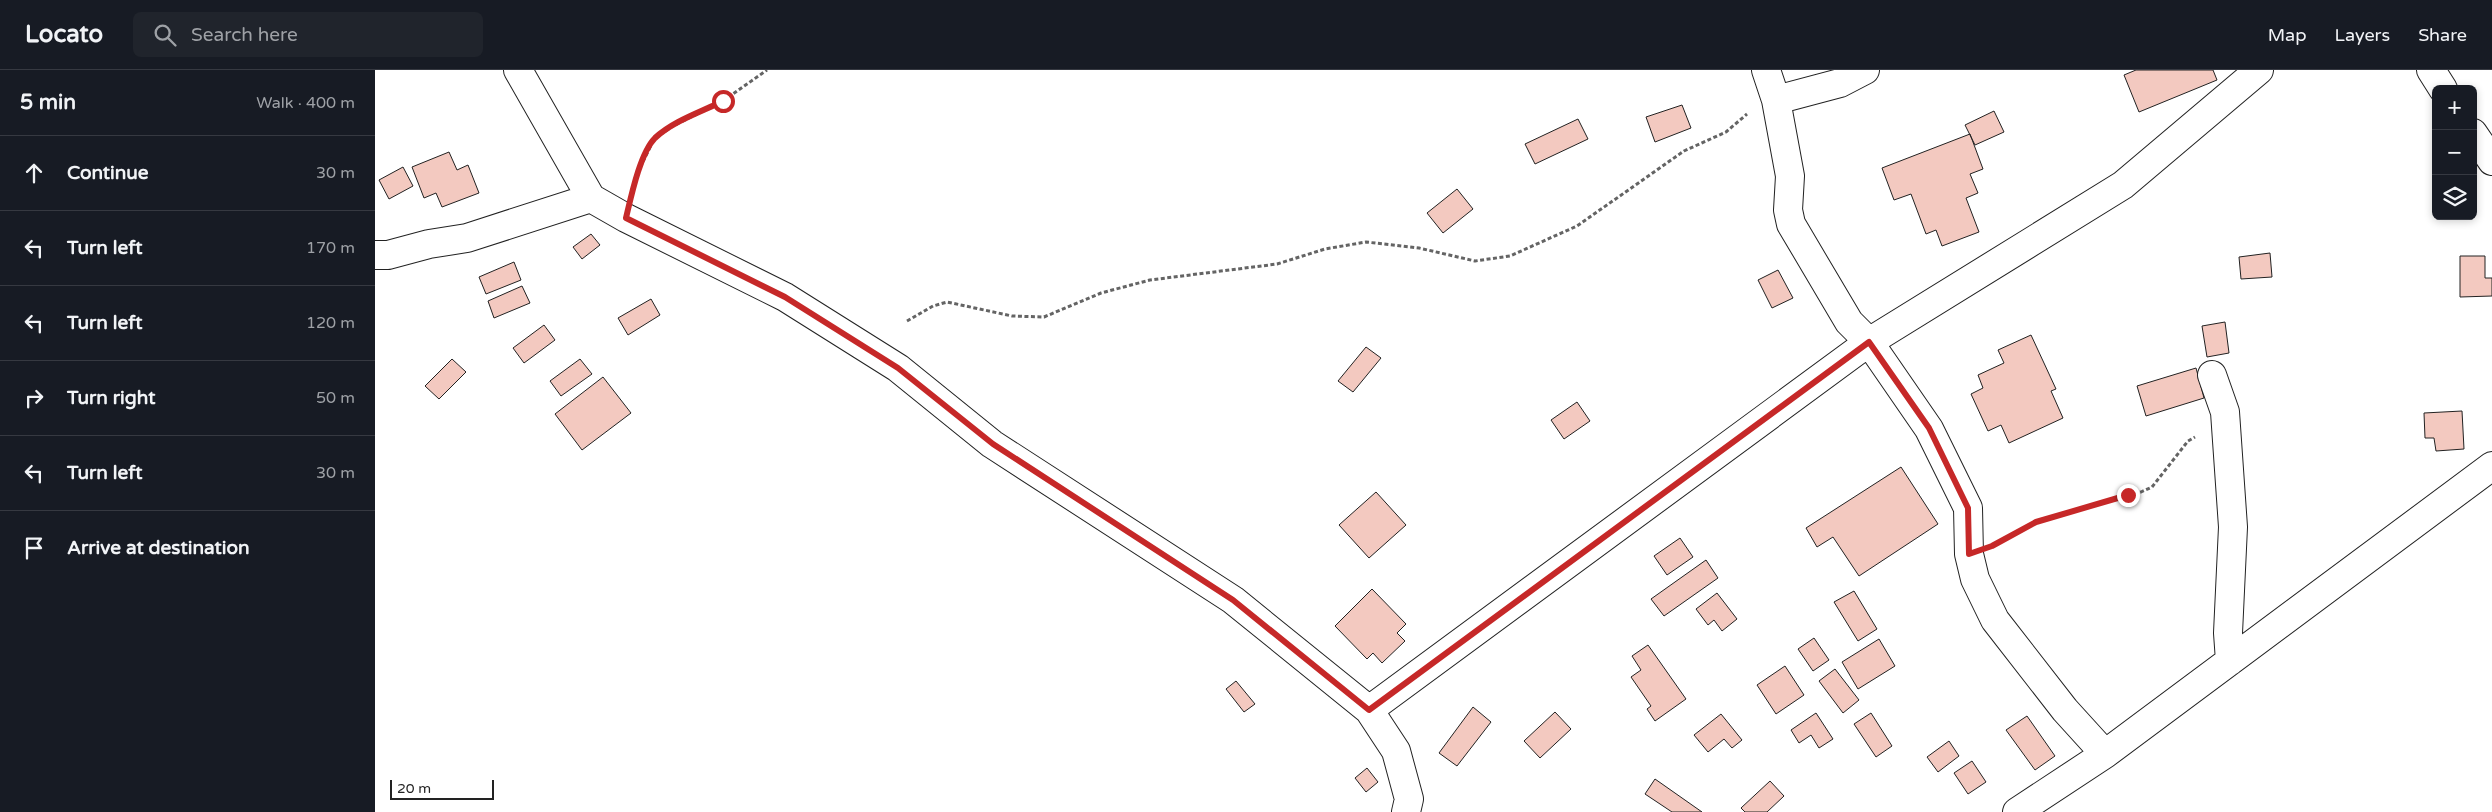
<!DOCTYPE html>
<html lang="en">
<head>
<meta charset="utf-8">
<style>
  body { margin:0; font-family:"Varela Round",sans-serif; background:#20242c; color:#f1f3f6 }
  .controls { position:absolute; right:15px; top:15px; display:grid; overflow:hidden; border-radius:8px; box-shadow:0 2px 8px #0003 }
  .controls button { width:45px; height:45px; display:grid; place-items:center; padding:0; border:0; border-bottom:1px solid #363941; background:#171b24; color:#f1f3f6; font:25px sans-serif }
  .scale { position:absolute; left:15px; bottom:12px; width:104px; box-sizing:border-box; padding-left:5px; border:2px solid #222; border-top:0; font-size:14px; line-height:18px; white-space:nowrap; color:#222; -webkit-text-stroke:4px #fff; paint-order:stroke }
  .stop { position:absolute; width:15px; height:15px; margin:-11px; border:4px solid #c62828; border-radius:50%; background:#fff }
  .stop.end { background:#c62828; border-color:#fff; box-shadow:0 1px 5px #0008 }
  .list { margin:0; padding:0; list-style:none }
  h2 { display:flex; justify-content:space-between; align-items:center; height:65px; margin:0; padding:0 20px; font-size:21px }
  h2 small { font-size:16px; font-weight:400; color:#9ea1a6 }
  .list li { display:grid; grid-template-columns:32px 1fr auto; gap:15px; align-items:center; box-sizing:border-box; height:75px; padding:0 20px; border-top:1px solid #363941 }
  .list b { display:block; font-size:19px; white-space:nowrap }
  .list em { font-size:16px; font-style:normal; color:#9ea1a6 }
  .icon { flex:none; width:28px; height:28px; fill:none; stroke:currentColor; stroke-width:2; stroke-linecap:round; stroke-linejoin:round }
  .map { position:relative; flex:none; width:2117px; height:742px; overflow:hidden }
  header { display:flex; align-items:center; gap:30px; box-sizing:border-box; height:70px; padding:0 25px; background:#171b24; border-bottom:1px solid #363941 }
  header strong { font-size:24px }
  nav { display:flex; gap:28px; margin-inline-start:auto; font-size:18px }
  .search { width:350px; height:45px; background:#20242c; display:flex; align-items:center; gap:12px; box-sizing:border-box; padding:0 18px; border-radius:8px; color:#9ea1a6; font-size:19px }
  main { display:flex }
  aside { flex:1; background:#171b24 }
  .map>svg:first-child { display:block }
</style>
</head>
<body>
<header>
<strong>Locato</strong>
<div class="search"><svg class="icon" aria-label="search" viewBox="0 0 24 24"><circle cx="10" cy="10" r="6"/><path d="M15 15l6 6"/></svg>Search here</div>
<nav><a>Map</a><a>Layers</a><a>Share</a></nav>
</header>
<main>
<aside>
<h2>5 min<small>Walk · 400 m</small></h2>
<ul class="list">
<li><svg class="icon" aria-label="ahead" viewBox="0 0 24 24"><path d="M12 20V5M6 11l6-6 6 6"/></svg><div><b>Continue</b></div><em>30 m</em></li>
<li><svg class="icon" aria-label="left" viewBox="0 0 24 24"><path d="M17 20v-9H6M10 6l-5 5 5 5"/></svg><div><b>Turn left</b></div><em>170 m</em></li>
<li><svg class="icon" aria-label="left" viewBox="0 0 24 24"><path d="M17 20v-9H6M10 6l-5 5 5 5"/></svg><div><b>Turn left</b></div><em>120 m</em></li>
<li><svg class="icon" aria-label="right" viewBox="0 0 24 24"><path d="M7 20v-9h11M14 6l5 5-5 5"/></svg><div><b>Turn right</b></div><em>50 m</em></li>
<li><svg class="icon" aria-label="left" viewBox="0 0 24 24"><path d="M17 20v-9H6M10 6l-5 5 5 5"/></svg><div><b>Turn left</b></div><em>30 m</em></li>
<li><svg class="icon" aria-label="arrive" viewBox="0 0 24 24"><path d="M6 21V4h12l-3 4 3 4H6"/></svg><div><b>Arrive at destination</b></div></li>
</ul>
</aside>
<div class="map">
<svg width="2117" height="742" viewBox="0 0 2117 742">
  <rect width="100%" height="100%" fill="#fff"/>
  <path fill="#f3c9c0" stroke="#222" d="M1761,0H1838L1842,10L1764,42L1749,5Z
    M1307,35L1316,58L1280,72L1271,47Z
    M1619,41L1629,62L1600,75L1590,55Z
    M1203,49L1213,69L1160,94L1150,74Z
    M1595,64L1608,99L1595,104L1603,123L1591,128L1604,162L1567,176L1561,160L1551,164L1536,124L1519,130L1507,98Z
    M74,82L82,100L93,95L104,123L67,137L61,123L49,128L37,97Z
    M28,97L38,116L14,129L4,110Z
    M1082,119L1098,139L1068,163L1052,143Z
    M216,164L225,175L207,189L198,177Z
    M1895,183L1897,207L1866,209L1864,187Z
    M2085,186H2110V208H2117V226L2085,227Z
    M139,192L146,210L111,224L104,207Z
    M1403,200L1418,228L1397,238L1383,210Z
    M147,216L155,233L119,248L113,231Z
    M276,229L285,245L253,265L243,248Z
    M1850,252L1854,283L1832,287L1827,256Z
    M169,255L180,270L149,293L138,278Z
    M1656,265L1681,319L1676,321L1688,348L1634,373L1626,355L1613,361L1596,324L1608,318L1603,305L1629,293L1623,280Z
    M991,277L1006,288L978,322L963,311Z
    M77,289L91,302L64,329L50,316Z
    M205,289L217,304L186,326L175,311Z
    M1821,298L1829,328L1771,346L1762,316Z
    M228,307L256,343L207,380L180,344Z
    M1202,332L1215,351L1189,369L1176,350Z
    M2087,341L2089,379L2061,381L2059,368H2050L2049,343Z
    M1526,397L1563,454L1484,506L1458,467L1442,477L1431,458Z
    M1001,422L1031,455L994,488L964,455Z
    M1305,468L1318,487L1292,505L1279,486Z
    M1331,490L1343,508L1289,546L1276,529Z
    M997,519L1031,554L1022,563L1030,571L1007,593L998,583L992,589L960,556Z
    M1479,521L1502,559L1483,571L1459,532Z
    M1342,523L1362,549L1347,561L1339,550L1333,555L1321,539Z
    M1439,568L1454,590L1438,601L1423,579Z
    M1504,569L1520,596L1483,619L1467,592Z
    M1273,575L1311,629L1280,651L1272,639L1276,636L1256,607L1266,600L1257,586Z
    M1410,596L1429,625L1401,644L1382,615Z
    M1460,599L1484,630L1468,643L1444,611Z
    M861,611L880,634L869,642L851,619Z
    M1098,637L1116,652L1082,696L1064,683Z
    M1180,642L1196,659L1165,688L1149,671Z
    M1441,643L1458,669L1444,678L1436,665L1424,673L1416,660Z
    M1496,643L1517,676L1501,687L1479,654Z
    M1346,644L1367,670L1357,678L1349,669L1333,682L1319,665Z
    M1652,646L1680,686L1660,700L1631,660Z
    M1574,671L1584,686L1563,702L1552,687Z
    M1597,691L1611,712L1593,724L1579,703Z
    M992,698L1003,712L991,722L980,708Z
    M1280,709L1327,742H1297L1270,724Z
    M1395,711L1409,726L1392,742H1370L1366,738Z"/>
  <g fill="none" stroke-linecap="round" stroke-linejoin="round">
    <g stroke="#222" stroke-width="30">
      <path id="street" d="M143,0L216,128L251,148L410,227L523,298L617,374L858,530L994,640L1021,681L1034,729L1031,742
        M1391,0L1401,30L1415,106L1413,140L1416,154L1474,252L1494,272L1554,359L1593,438L1594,484L1600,509L1620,550L1690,640L1730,684
        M2056,0L2068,19
        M1401,30L1465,13L1490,0
        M2098,63L2117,91
        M0,185H13L54,174L92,168L216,128
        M1837,305L1850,342L1858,457L1853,563L1855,591
        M994,640L1494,272L1748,115L1884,0
        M1642,742L1730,684L2117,396"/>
    </g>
    <path stroke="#646464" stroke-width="3" stroke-dasharray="4 2.5" stroke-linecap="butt" d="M259,116L264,100L279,69L298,56L348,31L392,0
      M532,251L558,236L572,232L637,246L669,247L726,223L775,210L902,194L950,179L991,172L1044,178L1100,191L1135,186L1202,156L1309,81L1351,62L1372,44
      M1625,472L1661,452L1766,422L1777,417L1813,371L1820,367"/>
    <use href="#street" stroke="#fff" stroke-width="28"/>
  </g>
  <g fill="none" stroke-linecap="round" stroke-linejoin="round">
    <path stroke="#c62828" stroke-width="6" d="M348,31C326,42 298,51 280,68C265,83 256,127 251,148L410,227L523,298L618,374L858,530L994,640L1494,272L1554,358L1593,438L1594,484L1617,476L1661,452L1753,425"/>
  </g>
</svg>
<div class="controls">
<button>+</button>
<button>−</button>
<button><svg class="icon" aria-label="layers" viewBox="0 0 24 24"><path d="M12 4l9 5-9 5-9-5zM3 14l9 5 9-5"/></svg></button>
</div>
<div class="scale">20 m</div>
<div class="stop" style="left:348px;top:31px"></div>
<div class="stop end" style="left:1753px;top:425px"></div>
</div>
</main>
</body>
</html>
